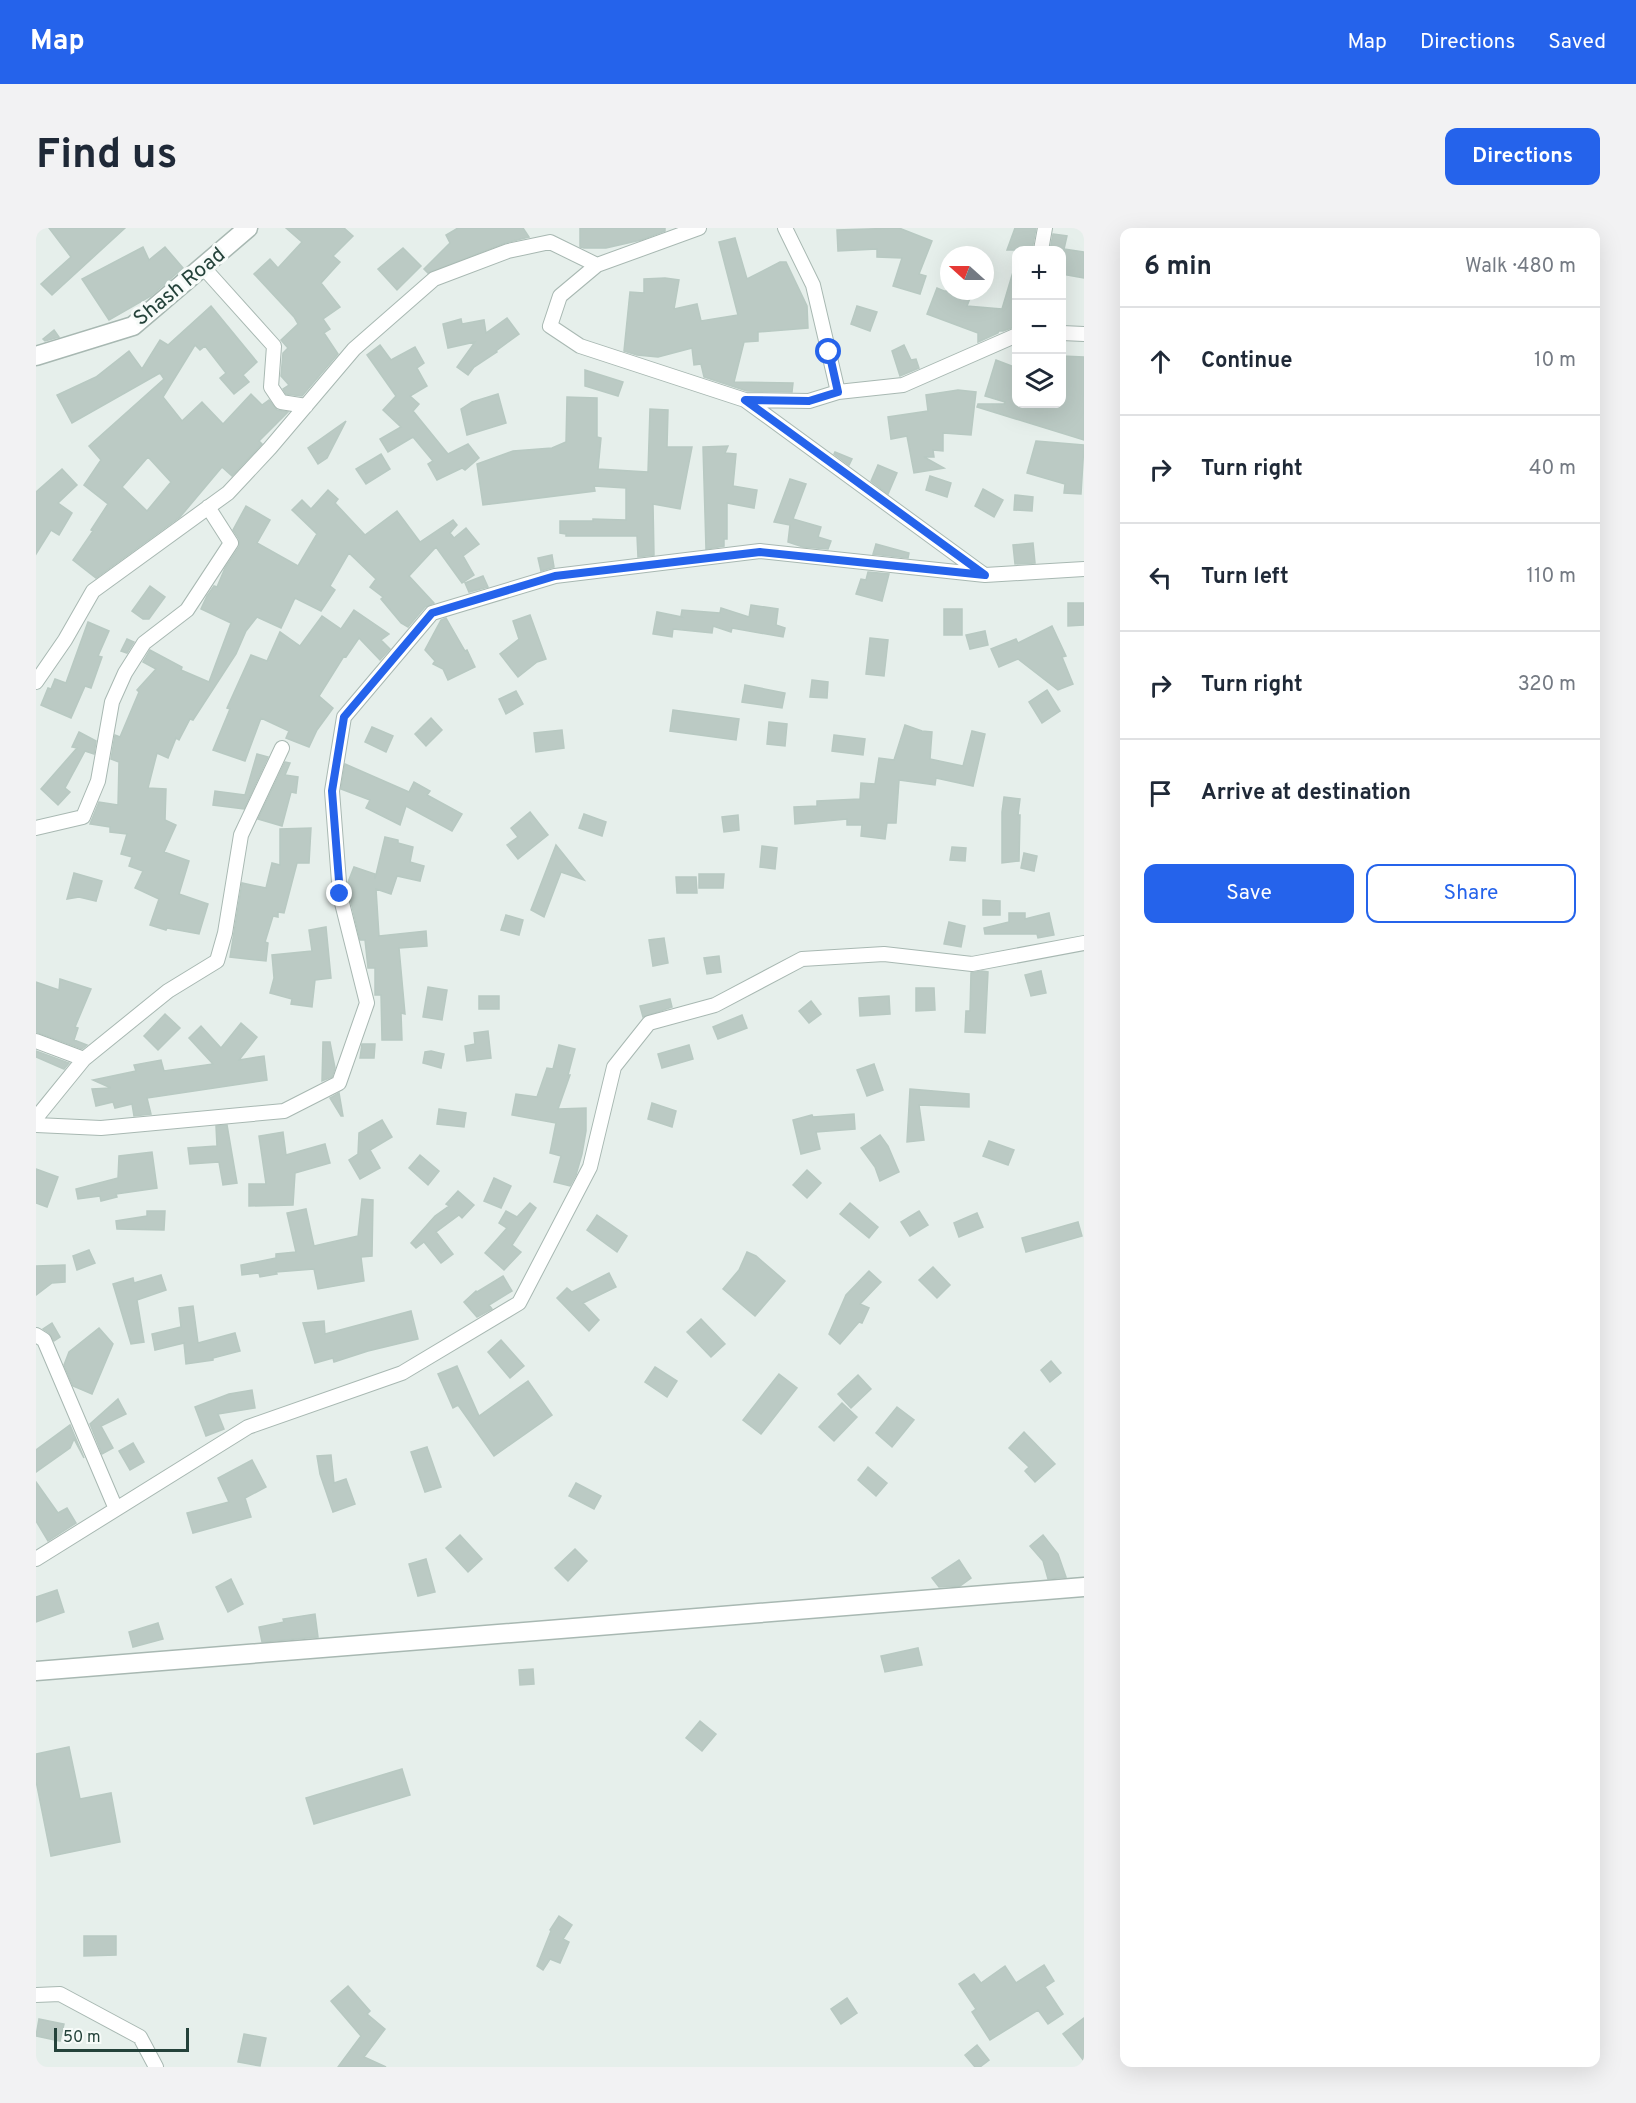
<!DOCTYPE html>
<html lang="en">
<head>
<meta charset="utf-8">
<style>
  body { margin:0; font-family:Overpass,sans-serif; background:#f2f2f3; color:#1f2937 }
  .controls { position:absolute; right:18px; top:18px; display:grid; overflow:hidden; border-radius:12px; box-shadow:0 6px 24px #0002 }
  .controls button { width:54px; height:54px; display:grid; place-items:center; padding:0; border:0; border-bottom:2px solid #e0e1e3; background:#fff; color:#1f2937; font:30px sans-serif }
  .compass { position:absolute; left:904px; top:18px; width:54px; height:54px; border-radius:50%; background:#fff; box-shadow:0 6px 24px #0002; rotate:291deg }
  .scale { position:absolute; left:18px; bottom:15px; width:135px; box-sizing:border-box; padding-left:6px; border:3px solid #24423a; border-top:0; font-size:16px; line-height:21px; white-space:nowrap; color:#24423a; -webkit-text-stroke:4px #f7fbf9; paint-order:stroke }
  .stop { position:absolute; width:18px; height:18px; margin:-14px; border:4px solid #2563eb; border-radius:50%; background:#fff }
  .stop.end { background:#2563eb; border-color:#fff; box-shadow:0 2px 6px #0008 }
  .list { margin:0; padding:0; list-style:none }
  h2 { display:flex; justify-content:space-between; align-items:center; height:78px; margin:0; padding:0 24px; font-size:26px }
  h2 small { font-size:20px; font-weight:400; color:#747a83 }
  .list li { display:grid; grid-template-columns:39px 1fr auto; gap:18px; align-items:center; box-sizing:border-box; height:108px; padding:0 24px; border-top:2px solid #e0e1e3 }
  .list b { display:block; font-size:22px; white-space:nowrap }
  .list em { font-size:20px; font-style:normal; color:#747a83 }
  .actions { display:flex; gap:12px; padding:18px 24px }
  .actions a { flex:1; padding:14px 0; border:2px solid #2563eb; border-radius:12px; text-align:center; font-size:21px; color:#2563eb }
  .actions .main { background:#2563eb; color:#fff }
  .icon { flex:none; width:33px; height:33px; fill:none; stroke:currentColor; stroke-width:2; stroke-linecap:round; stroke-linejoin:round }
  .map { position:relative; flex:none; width:1048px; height:1839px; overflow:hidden; border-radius:12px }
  header { display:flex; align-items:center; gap:36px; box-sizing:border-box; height:84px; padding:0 30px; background:#2563eb; color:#fff }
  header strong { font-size:28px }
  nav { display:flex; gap:33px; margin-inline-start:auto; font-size:21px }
  .intro { display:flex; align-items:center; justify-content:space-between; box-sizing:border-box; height:144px; padding:0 36px }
  h1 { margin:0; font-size:42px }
  .button { padding:15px 27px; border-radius:12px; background:#2563eb; color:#fff; font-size:21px; font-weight:700 }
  main { display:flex; gap:36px; padding:0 36px }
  aside { flex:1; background:#fff; border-radius:12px; box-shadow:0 6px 24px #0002 }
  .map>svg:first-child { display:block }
</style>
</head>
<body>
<header>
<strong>Map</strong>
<nav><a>Map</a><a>Directions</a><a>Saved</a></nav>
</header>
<div class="intro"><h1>Find us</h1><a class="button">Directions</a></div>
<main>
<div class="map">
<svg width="1048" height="1839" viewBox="0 0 1048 1839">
  <rect width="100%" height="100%" fill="#e6efeb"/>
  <path fill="#bbcac4" stroke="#b8c9c2" stroke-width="1.5" fill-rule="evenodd" d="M13,0H89L16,67L5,56L35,29Z
    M250,0H308L317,8L297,28L304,34L285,55L304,79L287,91L294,101L288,105L302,126L266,168L250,166L247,161L253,157L245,148L247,125L252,120L245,112L262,96L258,89L218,46L234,31L242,40L266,14Z
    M422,0H487L493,9L469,15L392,45L388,41L414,15L410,7Z
    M544,0H629V3L605,12L570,20H548L544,19Z
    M863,0L896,13L883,46L890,48L884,66L857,58L866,30L841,29V21L802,23L801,2Z
    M979,0H1000L996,22H971Z
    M1017,6L1031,8L1028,21L1048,24V50L1026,46V22H1014Z
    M699,10L711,51L744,34H750L771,78L772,100L722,104V113L708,114L698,154L757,155L756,164L711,163L668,149L665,136L658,137L656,120L622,129L601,127L588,123L594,64L608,65V51L629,50L643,52L638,81L661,76L665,93L702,87L683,14Z
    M107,19L113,32L129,19L147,40L115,68L73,92L46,51Z
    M367,20L385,38L361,62L342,41Z
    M977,44L981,45V98L967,103H963L962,105L942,114V105L891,86L901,60L908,63H937L931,78L966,81Z
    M175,78L221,134L207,147L213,154L198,166L184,150L190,145L169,118L164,122L159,117L127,169L146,193L166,174L187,196L215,166L226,177L233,172L241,182L252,184L223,213L226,216L196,248L186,239L144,289L60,350L37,332L57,303L55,302L72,276L48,257L65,232L53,218L128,151L124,145L36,195L21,167L60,149L93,123L106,141L124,112L132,117ZM112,229L135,254L111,283L86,259Z
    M821,78L841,84L834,103L815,96Z
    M471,90L483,106L460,123L461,124L438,139L432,147L421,139L439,114L412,120L407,96L425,91L426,96L448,92L450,105Z
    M18,102L23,109L9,113L7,111Z
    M344,117L355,132L379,119L388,135L381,140L391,158L374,168L383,176L377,183L412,226L432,216L443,230L429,242L426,240L401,252L392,236L397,233L377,209L352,224L344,211L365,199L347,182L360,168L331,127Z
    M868,117L875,132L880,131L883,140L864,148L856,123Z
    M1026,128L1048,129V212L941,179L942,176H968L969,174L949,168L960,132L981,140V176H1026Z
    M549,142L587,154L582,168L549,158Z
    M922,162L940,164L935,207L907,205V223L897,222L898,229H888L908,240L878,245L871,208L855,211L852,189L892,183L890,167Z
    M462,166L470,195L431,207L425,181L436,174Z
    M531,169L561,170V209L565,210L562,241L612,244L614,181L632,182L631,219H656L644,281L617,276L618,327L602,329L601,308H530V306L524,305V293H557V291L590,292V260L558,258L559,263L447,277L441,236L477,223L516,220L530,214Z
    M310,193L291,230L282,236L272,220Z
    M1000,213L1048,217L1045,266L1028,265L1029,256L991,245Z
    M692,218L689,225L700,226L697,258L721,262L718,280L691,275V311H688V318L670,321L667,219Z
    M799,224L816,231L813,237L798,226Z
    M345,226L354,241L330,256L320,241Z
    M842,237L861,245L852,266L835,253Z
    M26,241L41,257L22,275L36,285L23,307L15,302L0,326V264Z
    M894,248L915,255L911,269L890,262Z
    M754,251L770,256L757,291L785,299L782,309L795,313L792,321L767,319L752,314L754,297L738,294Z
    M947,261L967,272L958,289L939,278Z
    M292,262L302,271L299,275L329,307L361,283L384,314L417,292L421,297L414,305L418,310L430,300L443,316L427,328L438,347L426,355L400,319L373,348L398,375L389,379L372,399L365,395L345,371L347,369L334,359L340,351L313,325L294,358L299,362L285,383L259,370L245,400L221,389L210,403L200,426L157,492L154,491L143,512L140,510L132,530L121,525L112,560L130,561L129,592L140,597L128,624L153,633L143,666L172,676L163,706L131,700L130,702L114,697L123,671L99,660L107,643L93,638L96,629L85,626L91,606L74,604V599L54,596L63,574L82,577L83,534L75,531L79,507L84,509L103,464L101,462L120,441L107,434L114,422L146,439L145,442L173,454L195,395L165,381L171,368L178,358L181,359L189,340L203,319V311L197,302L210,278L234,292L221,315L262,338L281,306L256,282L266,272L275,281Z
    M979,267L997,269L996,283L978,282Z
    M997,315L999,335L979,336L977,317Z
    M840,316L873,325L872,330L837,326Z
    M516,327L518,339L505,343L502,330Z
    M832,344L853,346L846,373L820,366L825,351L830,352Z
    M447,348L452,359L433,364L429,355Z
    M114,358L129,369L113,391H107L96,383Z
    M1032,375H1048V397L1032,398Z
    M715,377L742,381L740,397L749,400L747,409L696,400L695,404L677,398L676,405L637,401L636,409L617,406L621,384L646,389L645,388L646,382L684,385L685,380L713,389Z
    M908,381H926V407H908Z
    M318,382L353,406L345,412L354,421L344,432L323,410L310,429L308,428L283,468L297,480L281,502L273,519L250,510L253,503L225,490L209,533L177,522L194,481L191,480L215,427L231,433L244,404L264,418L286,388L305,401Z
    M494,387L510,431L501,434L482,449L464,426L483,411L477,393Z
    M410,390L429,423L431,422L439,439L412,452L407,441L397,436L399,433L389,422L405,392Z
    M52,394L73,403L62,428L66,429L55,460L49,458L35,490L5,477L12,460L15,461L19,451L30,455Z
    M1016,398L1030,428L1026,429L1037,456L1022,462L982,431L963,439L955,421L980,411L982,415Z
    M949,403L952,417L934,421L930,407Z
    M834,410L852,412L848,448L830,446Z
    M91,411L98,414L91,425L85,423Z
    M776,452L792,454L791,470L774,469Z
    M709,457L749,465L746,480L706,474Z
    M1011,462L1024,483L1006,495L993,474Z
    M480,463L487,476L470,486L463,471Z
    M637,482L703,491L700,512L634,503Z
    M395,490L406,502L390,518L379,506Z
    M733,494L751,496L749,518L731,516Z
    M869,497L886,503L896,504L894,531L927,538L936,503L949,506L937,558L900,550L899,557L863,552L860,595H851L849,611L825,608L826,597H811V591L759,596L758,579L781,578V573L824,571L825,555L839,556L843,530L858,532Z
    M336,499L357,508L350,524L329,514Z
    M526,502L528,520L500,524L498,505Z
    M43,504L60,513L58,526L49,523L29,560L34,564L22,577L5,561L41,520L36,519Z
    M798,507L829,511L827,527L796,523Z
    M221,526L232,529L208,581L177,577L179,563L209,567Z
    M249,534L254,535L249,547L262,549L260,565L255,564L246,598L222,591Z
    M309,536L373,564L378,554L394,563L391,567L426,586L416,603L370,578L364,597L330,580L334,572L305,561Z
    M968,569L984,571L982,587H984L983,633L966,635V584Z
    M494,584L512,607L482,631L471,617L482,609L475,600Z
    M548,586L570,594L566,608L543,600Z
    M702,587L703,602L688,604L686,589Z
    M275,600L273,635H261L248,685L242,684V689L237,688L229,714L232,715L230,733L194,729L206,655L230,660L236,635L244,637V601Z
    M349,609L362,612V615L377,619L374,634L388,638L384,653L361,648L355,666L340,661L343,708L390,703L391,718L363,720L369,786L365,785L366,812H346L345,767H339V740H332L329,712H324L313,666L312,654L318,639L339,646V651Z
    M520,617L548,652L525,644L508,689L495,682Z
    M726,618L741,620L739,641L724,639Z
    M916,619L930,620L929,633L914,632Z
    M988,625L1001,628L998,643L985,640Z
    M38,645L66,653L60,673L43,669L31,671Z
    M663,646H688L687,660H663Z
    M640,649H660L661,665H641Z
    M947,672L964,673V687H947Z
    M973,685H989V691L1013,685L1018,707L1002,710L1001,706H949L948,700L973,694Z
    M470,687L487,692L483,707L465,702Z
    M913,694L929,698L925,719L908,716Z
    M290,699L295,750L279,752L276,779L255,776L256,771L234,765L238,750L236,727L276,723L273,702Z
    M628,710L632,735L617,738L613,712Z
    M683,728L685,744L671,746L668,730Z
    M946,743L952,744L949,805L929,804L930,783H934L935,745Z
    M1005,743L1010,765L995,768L989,747Z
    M24,751L55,761L39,799L42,800L38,812L51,817L46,821L0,804V754L23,762Z
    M392,759L411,762L406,792L387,789Z
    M880,760H898L899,782L880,783Z
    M443,768H463V781H443Z
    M853,768L854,786L824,788L823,770Z
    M634,771L636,779L607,789L604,778Z
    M775,773L785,786L773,795L763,783Z
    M129,786L144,800L122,822L108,808Z
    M706,787L711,800L682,811L677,799Z
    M205,795L221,809L203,832L228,828L231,852L111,870L115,886L98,888L96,876L79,880L77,874L60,878L56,861L75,860L57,852L100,843L98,837L125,832L128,843L177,836L153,810L165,798L185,820Z
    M452,803L455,830L431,833L429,818L439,816L438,805Z
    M287,814H294L299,840L296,849L286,853Z
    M326,816H339L338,830H324Z
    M523,817L539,821L532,847H534L522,881L550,880V903L546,926L540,947L534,958L518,954L525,928L514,925L520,895L476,887L480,866L501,869L511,840L517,841Z
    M653,817L657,831L626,840L622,826Z
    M0,823L33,835L28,841L0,829Z
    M395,823L408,826L405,840L387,835L389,824Z
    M838,836L847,862L831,868L821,842Z
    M874,861L933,866V879L883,877L888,912L871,914Z
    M303,865L307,888H305L294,870Z
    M616,875L640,883L636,899L612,891Z
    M403,881L430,885L428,899L401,896Z
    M818,886L819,901L780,904L784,921L765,926L757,892L776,887L777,889Z
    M346,892L356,909L334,922L344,940L324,951L313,932L322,926L323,905Z
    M191,897L201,955L187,957L183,934L154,936L152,920L181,918L180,898Z
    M247,904L250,927L289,916L294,935L259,945L257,977L213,978V956H230L223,908Z
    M844,907L852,918L863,944L844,953L839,939L825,920Z
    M953,913L978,922L972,937L947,928Z
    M116,924L121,960L80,966L81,969L65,973L64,968L42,971L40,961L82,950L83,928Z
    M384,927L403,943L392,957L373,940Z
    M0,941L22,949L11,979L0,975Z
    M771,942L785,955L771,970L757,957Z
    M458,950L475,958L465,980L448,973Z
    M422,963L438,977L426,990L423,987L400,1004L417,1026L405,1035L388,1014L380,1020L375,1015L399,988L413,978L410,976Z
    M326,971L337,972L336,1028L325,1029L328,1053L282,1061L278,1041L240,1044L241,1046L224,1049L223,1045L206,1047L205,1037L240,1030V1026L260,1024L251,985L270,981L278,1018L322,1008Z
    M494,975L500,980L476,1017L485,1024L468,1042L449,1025L471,1000L463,995L470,983L481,989Z
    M814,975L842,999L833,1010L804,986Z
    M111,983H129L128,1002L81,1001L80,993L111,988Z
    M883,983L892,997L874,1008L865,994Z
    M941,985L947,999L923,1009L918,995Z
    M561,987L591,1008L581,1024L551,1002Z
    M1042,994L1046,1008L990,1024L986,1010Z
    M53,1022L59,1035L41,1042L37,1028Z
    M711,1024L720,1028L749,1053L719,1088L687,1061L703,1042Z
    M29,1037V1054L16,1055L0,1067V1038Z
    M897,1039L914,1057L901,1070L883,1052Z
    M833,1043L845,1054L824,1076L833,1080L826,1095L823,1094L804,1116L793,1106L810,1067Z
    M573,1045L580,1059L547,1075L563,1092L553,1103L521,1070L531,1060L536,1064Z
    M125,1047L130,1062L101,1072L108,1114L95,1116L77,1056L97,1050L98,1055Z
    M467,1048L476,1063L453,1077L456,1081L441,1089L428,1074L440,1063L441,1064Z
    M157,1078L162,1115L199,1105L204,1123L177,1130V1132L150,1136L148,1115L119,1122L116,1106L145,1099L143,1080Z
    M375,1083L382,1111L332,1123L298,1134L297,1130L279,1135L267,1095L288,1093L289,1106Z
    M665,1091L689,1116L675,1129L651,1104Z
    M16,1095L24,1109L18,1113L13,1105L7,1101Z
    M63,1100L77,1116L56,1166L37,1158L28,1137L33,1124Z
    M465,1112L488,1138L474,1150L452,1124Z
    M1015,1133L1025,1145L1014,1154L1005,1142Z
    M421,1138L443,1188L492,1153L516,1187L458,1228L422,1177L417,1180L402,1146Z
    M619,1139L641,1153L631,1169L609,1154Z
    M743,1146L761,1160L725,1206L707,1192Z
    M822,1147L835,1161L815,1180L802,1166Z
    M216,1162L219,1180L182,1186L188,1201L170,1208L159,1179L193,1166Z
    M82,1171L90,1186L65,1198L77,1220L66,1226L54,1196Z
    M806,1175L821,1189L798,1213L783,1199Z
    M861,1179L878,1192L856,1219L840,1205Z
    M34,1197L48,1230L38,1211L34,1220L0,1244V1222Z
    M988,1204L1019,1236L999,1254L989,1243L993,1239L973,1220Z
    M97,1215L108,1234L94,1242L83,1223Z
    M391,1219L405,1259L389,1264L375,1224Z
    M295,1227L298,1255L310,1251L319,1276L297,1284L284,1246L281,1228Z
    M216,1232L230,1259L209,1270L215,1289L157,1305L151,1285L193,1274L182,1250Z
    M832,1239L851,1255L840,1268L822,1252Z
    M0,1254L22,1285L31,1280L40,1295L12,1313L0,1293Z
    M540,1255L565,1268L558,1281L533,1268Z
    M424,1307L446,1331L432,1344L410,1320Z
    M1007,1307L1022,1326L1030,1349L1012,1351L1007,1333L994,1318Z
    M539,1321L551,1333L532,1353L519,1340Z
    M390,1331L399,1364L382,1368L373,1336Z
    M923,1332L935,1350L924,1358L903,1359L896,1350Z
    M195,1351L207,1376L192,1384L180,1359Z
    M21,1362L28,1384L0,1394V1369Z
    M279,1386L282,1409L226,1414L223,1399L248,1394L247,1391Z
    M122,1395L127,1411L97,1419L93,1404Z
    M882,1420L886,1437L849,1444L845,1428Z
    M497,1441L498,1456L484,1457L483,1442Z
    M664,1493L680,1506L666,1523L650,1510Z
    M33,1519L44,1571L75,1565L84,1614L15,1628L0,1553V1526Z
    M366,1541L374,1567L278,1596L270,1570Z
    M523,1688L536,1697L527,1711L533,1714L524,1735L514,1731L507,1742L501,1738L515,1703L514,1702Z
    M48,1708H80V1727L48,1728Z
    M1008,1737L1018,1753L1009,1759L1027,1786L1012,1796L1002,1782L954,1812L936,1784L940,1781L923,1756L938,1746L945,1755L969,1738L980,1755Z
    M312,1758L334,1783L331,1786L349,1801L328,1829L350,1839H302L325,1808L295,1773Z
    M811,1770L821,1785L805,1796L795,1781Z
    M1048,1790V1833L1027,1806Z
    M3,1791L28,1796L24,1813L0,1808Z
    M208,1806L230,1810L224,1838L202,1834Z
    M941,1817L953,1832L944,1839H939L929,1827Z"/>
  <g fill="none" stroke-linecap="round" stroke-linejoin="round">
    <g stroke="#a8b8b2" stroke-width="16">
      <path id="minor" d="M663,0L561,37L524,68L514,98L544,118L709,172L947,346
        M749,0L777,57L802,164
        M1005,22L1009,0
        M167,39L238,118L235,159L245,174L270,178
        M1026,105L1048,106
        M709,172L773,173L802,164L867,157L981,107
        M0,454L29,412L57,363L192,265L234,220L318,121L398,51L472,23L514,14L561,37
        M0,600L47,589L62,553L76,474L89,445L108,415L151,382L195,315L172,279
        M0,813L48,831
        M0,890L48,831L132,763L181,733L189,705L205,607L246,520
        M0,897L65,900L248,883L303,855L331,775L304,667L296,563L308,489L396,385L519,348L724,323L949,347L1048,341
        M0,1107L8,1112L80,1281
        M0,1331L212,1199L366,1145L483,1075L554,939L578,839L613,795L679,777L766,731L848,726L936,736L1048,715
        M0,1767L24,1766L104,1809L120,1839"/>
    </g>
    <g stroke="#a8b8b2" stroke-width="21">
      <path id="tertiary" d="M0,128L97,98L212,0
        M0,1443L1048,1359"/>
    </g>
    <use href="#minor" stroke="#fff" stroke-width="14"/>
    <use href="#tertiary" stroke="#fff" stroke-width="18"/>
  </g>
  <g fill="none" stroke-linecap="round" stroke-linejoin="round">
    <path stroke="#2563eb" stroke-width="8" d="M304,666L296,563L308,489L396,385L519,348L724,324L949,347L709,172L773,173L802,164L793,124"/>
  </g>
  <g text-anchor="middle" stroke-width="6" stroke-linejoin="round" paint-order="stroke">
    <g font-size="21" fill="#24423a" stroke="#f7fbf9">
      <text transform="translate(143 58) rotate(-39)" y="7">Shash Road</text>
    </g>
  </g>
</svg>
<div class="controls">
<button>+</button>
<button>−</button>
<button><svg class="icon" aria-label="layers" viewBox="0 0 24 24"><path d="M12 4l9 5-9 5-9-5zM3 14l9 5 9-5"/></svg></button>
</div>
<svg class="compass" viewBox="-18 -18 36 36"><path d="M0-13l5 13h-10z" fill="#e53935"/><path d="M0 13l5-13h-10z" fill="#747a83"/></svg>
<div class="scale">50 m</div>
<div class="stop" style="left:793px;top:124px"></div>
<div class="stop end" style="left:304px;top:666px"></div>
</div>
<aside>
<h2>6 min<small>Walk · 480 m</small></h2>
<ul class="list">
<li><svg class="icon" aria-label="ahead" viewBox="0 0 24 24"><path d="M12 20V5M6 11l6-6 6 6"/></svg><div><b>Continue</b></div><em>10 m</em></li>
<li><svg class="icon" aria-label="right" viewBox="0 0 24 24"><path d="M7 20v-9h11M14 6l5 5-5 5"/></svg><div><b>Turn right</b></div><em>40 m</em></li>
<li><svg class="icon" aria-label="left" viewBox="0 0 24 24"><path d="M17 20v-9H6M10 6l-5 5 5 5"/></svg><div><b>Turn left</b></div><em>110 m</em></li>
<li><svg class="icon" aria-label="right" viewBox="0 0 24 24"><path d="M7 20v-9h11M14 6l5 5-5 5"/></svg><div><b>Turn right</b></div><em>320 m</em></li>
<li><svg class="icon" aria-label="arrive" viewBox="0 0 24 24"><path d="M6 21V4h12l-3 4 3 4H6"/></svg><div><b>Arrive at destination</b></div></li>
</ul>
<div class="actions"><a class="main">Save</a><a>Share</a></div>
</aside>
</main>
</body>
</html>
